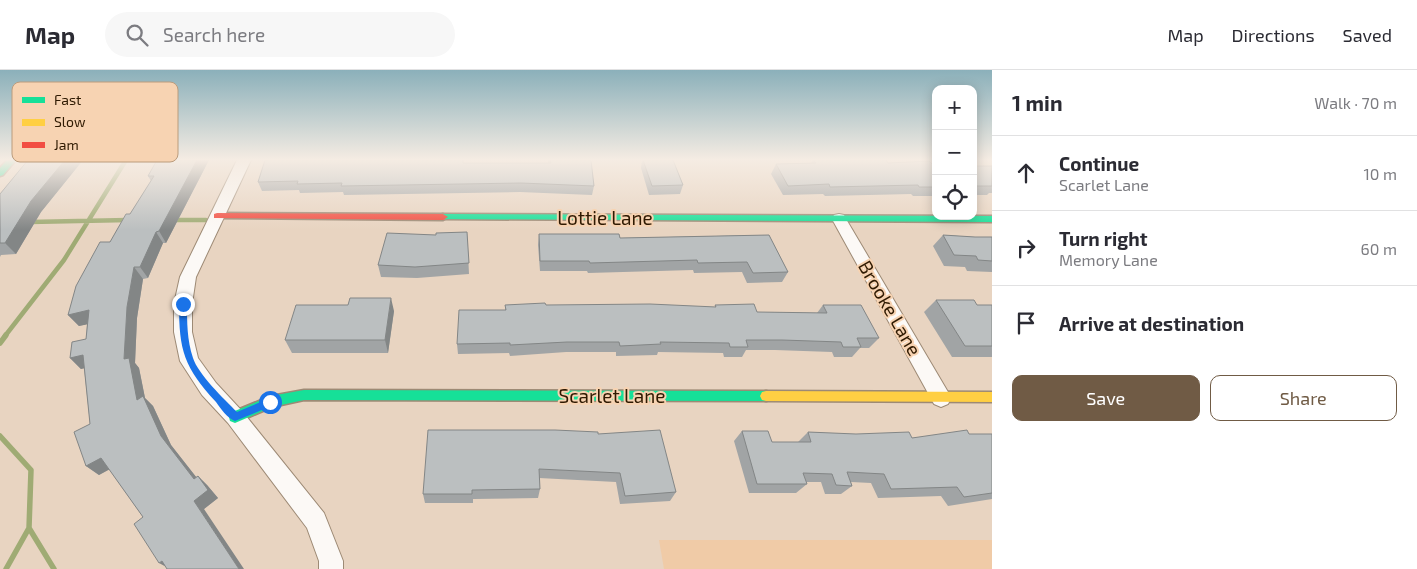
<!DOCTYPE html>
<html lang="en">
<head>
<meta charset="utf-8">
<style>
  body { margin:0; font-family:"Exo 2",sans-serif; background:#f7f7f7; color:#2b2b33 }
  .controls { position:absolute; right:15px; top:15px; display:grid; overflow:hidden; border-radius:10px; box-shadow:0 2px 12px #0003 }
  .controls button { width:45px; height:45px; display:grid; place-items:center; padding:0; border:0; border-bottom:1px solid #e1e1e2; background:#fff; color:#2b2b33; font:25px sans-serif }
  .stop { position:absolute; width:15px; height:15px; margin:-11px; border:4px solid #1a73e8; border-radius:50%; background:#fff }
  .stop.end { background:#1a73e8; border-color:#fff; box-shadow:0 1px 5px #0008 }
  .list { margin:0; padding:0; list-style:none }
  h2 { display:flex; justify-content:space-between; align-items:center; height:65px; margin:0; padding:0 20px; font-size:21px }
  h2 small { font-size:16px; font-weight:400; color:#7c7c81 }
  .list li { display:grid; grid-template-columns:32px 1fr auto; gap:15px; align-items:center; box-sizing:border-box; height:75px; padding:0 20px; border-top:1px solid #e1e1e2 }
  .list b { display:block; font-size:19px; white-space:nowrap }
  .list p { margin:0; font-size:16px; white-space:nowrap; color:#7c7c81 }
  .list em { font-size:16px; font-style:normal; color:#7c7c81 }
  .actions { display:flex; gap:10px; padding:15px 20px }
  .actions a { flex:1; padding:11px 0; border:1px solid #705b45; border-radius:10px; text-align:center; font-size:18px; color:#705b45 }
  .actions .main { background:#705b45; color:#fff }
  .icon { flex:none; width:28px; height:28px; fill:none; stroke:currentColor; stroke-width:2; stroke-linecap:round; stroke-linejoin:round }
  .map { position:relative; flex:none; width:992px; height:499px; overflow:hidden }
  header { display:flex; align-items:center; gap:30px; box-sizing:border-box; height:70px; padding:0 25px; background:#fff; border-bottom:1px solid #e1e1e2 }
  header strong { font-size:24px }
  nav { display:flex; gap:28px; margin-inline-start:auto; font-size:18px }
  .search { width:350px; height:45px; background:#f7f7f7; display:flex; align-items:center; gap:12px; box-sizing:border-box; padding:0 18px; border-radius:28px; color:#7c7c81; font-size:19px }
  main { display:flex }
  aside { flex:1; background:#fff }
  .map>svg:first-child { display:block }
</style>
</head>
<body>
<header>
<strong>Map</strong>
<div class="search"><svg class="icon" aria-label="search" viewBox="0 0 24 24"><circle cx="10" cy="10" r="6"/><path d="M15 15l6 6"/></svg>Search here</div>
<nav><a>Map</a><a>Directions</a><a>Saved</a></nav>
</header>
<main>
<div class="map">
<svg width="992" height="499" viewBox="0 0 992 499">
  <rect width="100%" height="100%" fill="#e8d4c1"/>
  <path fill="#f0cba7" d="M659,470H992V499H664Z"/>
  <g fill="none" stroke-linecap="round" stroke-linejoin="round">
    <path stroke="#9fab74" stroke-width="4.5" d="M172,150H206
      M29,152L128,150
      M5,266L64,190L126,90"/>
    <path stroke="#9fab74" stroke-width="5.5" d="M0,273L6,265
      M0,366L31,400L29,458L6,499
      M29,458L54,499"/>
    <g stroke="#9d8a75" stroke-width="2">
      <path id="street" d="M237,90H251L196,207L192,234V262L198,288L216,313L242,341L324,443L343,491V499H319V491L307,458L228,353L202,325L180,291L174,262V234L180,207Z
        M839,144L844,145L846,149L948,322L951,328L948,334L941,337L934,334L832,149L834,145Z"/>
    </g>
    <g stroke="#9d8a75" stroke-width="3">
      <path id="fast" d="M7,90H16L3,105L0,106V98Z
        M443,144L992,146V152L440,149V145Z
        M304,320L766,321L770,322L772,326L770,330L766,331L304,330L272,337L235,353L230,351L229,347L230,343L271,326Z"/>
    </g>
    <g stroke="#9d8a75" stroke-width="3">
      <path id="slow" d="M766,321L992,322V332L766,331L762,330L760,326L762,322Z"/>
    </g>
    <g stroke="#9d8a75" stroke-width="3">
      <path id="jam" d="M217,143L443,144L448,147L443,150L214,148V144Z"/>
    </g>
    <use href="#street" fill="#fcf9f6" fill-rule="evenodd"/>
    <use href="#fast" fill="#16e098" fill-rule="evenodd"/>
    <use href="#slow" fill="#ffcf43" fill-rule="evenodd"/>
    <use href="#jam" fill="#f24e42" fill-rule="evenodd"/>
  </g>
  <path fill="#a1a4a5" d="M28,90H83L41,142L16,184L1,185L0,187V124Z
    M157,90H209L166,173H163L148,208L143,209L137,248L135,293L139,298L145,328L153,336L171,375L196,407L198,406L207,415L218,428L204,439L143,447L109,399L99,405L86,396L90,354L84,298L81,299L70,288L86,269L87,254L79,256L68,245L110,172L130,144L151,111L148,106Z
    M548,90H591L594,116L592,125L520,122L344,125L343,122L300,123L299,120L262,121L258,112L463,93H548Z
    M642,90H673L683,115L680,124L649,125L641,98Z
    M813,90H886L888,93L936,95V126H913L911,124L825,126L823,124L783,125L771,104L776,94L811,93Z
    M973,96H992V123H989L987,125H973Z
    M467,162L469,204L417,208L381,207L378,195L436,165Z
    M539,164L620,168L769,165L788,202L782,212L747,213L742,202L694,203L693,200L588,203L587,201H540L538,175Z
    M943,165L975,167H992V202L967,201L965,197L944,196L933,176Z
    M936,230L977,235H992V287H952L924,242Z
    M505,235L715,237V235L757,242L817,243L823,235L879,268L869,278H860L852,287H834L832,282L775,280H746L742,287H724L723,283L658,282L657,285L616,286V282H566L510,286L509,283L458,284L457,274L505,240Z
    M394,241L388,283H292L285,270Z
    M742,361L772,372H798L808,362L912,368L969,364H992V429L948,436L941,426L878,428L871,413L851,412L852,416L841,424H825L821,412H806L807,414L796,423H749L734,371Z
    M598,364L676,422L670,431L620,434L616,412L539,408L540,419L538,428L473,429V433H425L423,424Z"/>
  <path fill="#838686" d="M65,90H83L41,142L16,184L5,173L31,131Z
    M197,90H209L166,173L159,161Z
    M156,162L163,173L148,208L140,197Z
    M134,197L143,209L137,248L135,293L139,298L145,328L153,336L171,375L204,417L194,409L161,366L137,330L124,289L127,237Z
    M391,228L394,241L388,283L385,270Z
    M89,240L99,252L79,256L68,245Z
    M83,285L94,296L81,299L70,288Z
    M101,388L114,397L99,405L86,396Z
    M198,406L207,415L218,428L204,439L244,499H239L194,431Z
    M162,491L170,499L159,493Z"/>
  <path fill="#bbbfc0" stroke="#838686" d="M28,90H65L31,131L5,173H0V124Z
    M157,90H197L159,161L156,162L140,197H134L127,237L124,289L129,288L137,330L143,326L161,366L194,409L198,406L208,420L194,431L239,499H167L162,491L159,493L134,454L143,447L101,388L86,396L74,362L90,354L83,285L70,288L72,272L86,269L89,240L68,245L76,216L100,172H110L126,144H130L154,106H148Z
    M265,90H463V93H551L550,90H591L594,116L521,113L341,116L342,113L297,114L298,111L258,112Z
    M643,90H673L683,115L652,116Z
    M813,90H886L888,93L929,91L933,95H936V117H919L918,115L830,117L829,114L788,116L776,94L816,93Z
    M973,96H992V116H973Z
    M467,162L469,193L415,197L378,195L387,163L436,165V163Z
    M539,164H619L620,168L769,165L788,202L753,203L747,192L698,193L697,190L590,193L589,191H540Z
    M943,165L975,167H992V191L978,190L976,186L954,185Z
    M350,228H391L385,270H285L296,235H348Z
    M936,230H974L977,235H992V276H965Z
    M545,233L546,235L650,234L716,237L715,235L754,234L757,242L827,243L823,235H861L879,268H857L861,277H843L841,272L782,270H746L748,277H730L729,273L660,272L661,274L620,276L619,272H567L510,275V273L457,274L459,240H506L505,235Z
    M428,360H555L598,362V364L660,360L676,422L625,426L620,403L539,399L540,419L472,420V424H423Z
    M967,360L969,364H992V423L964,427L957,417L891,419L884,404L847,402L852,416L836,415L832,404L803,403L807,414H757L742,361H768L772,372H811L808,362L856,364L909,362L912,368Z"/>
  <linearGradient id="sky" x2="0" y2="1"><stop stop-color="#8bb0ba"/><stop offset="0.56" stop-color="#f5ece3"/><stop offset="1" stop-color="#f5ece3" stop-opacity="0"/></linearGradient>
  <rect width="992" height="160" fill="url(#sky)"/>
  <path fill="#1a73e8" d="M183,231L187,234C187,252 187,270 193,288C198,304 224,329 237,342L270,328L275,332L274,335L235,351C227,348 221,339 216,332C184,297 179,281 179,234Z"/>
  <g text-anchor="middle" stroke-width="4" stroke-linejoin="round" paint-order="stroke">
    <g font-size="19" fill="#2f1a02" stroke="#f7d3b2">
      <text x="605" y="155">Lottie Lane</text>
      <text transform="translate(890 238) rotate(60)" y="7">Brooke Lane</text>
      <text x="612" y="333">Scarlet Lane</text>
    </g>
  </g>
  <rect x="12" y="12" width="166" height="80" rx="8" fill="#f7d3b2" stroke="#bb9c7d" stroke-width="1"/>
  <rect x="22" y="27" width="23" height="6" fill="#16e098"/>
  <rect x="22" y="49" width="23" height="7" fill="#ffcf43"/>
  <rect x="22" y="72" width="23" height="6" fill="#f24e42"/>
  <g font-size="14" fill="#2f1a02">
    <text x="54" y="35">Fast</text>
    <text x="54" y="57">Slow</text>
    <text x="54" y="80">Jam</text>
  </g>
</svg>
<div class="controls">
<button>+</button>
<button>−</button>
<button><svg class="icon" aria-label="locate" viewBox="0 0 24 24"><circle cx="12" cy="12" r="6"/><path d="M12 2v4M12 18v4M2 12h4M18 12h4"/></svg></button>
</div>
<div class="stop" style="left:270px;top:332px"></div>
<div class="stop end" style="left:183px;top:234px"></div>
</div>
<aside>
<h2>1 min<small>Walk · 70 m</small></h2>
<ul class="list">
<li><svg class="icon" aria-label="ahead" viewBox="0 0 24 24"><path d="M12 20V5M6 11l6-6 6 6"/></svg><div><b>Continue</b><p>Scarlet Lane</p></div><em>10 m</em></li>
<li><svg class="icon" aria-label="right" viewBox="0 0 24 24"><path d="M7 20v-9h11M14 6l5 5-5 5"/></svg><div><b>Turn right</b><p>Memory Lane</p></div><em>60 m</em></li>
<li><svg class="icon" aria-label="arrive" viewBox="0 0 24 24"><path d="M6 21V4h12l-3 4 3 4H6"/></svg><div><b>Arrive at destination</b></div></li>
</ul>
<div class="actions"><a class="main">Save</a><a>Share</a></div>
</aside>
</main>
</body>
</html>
